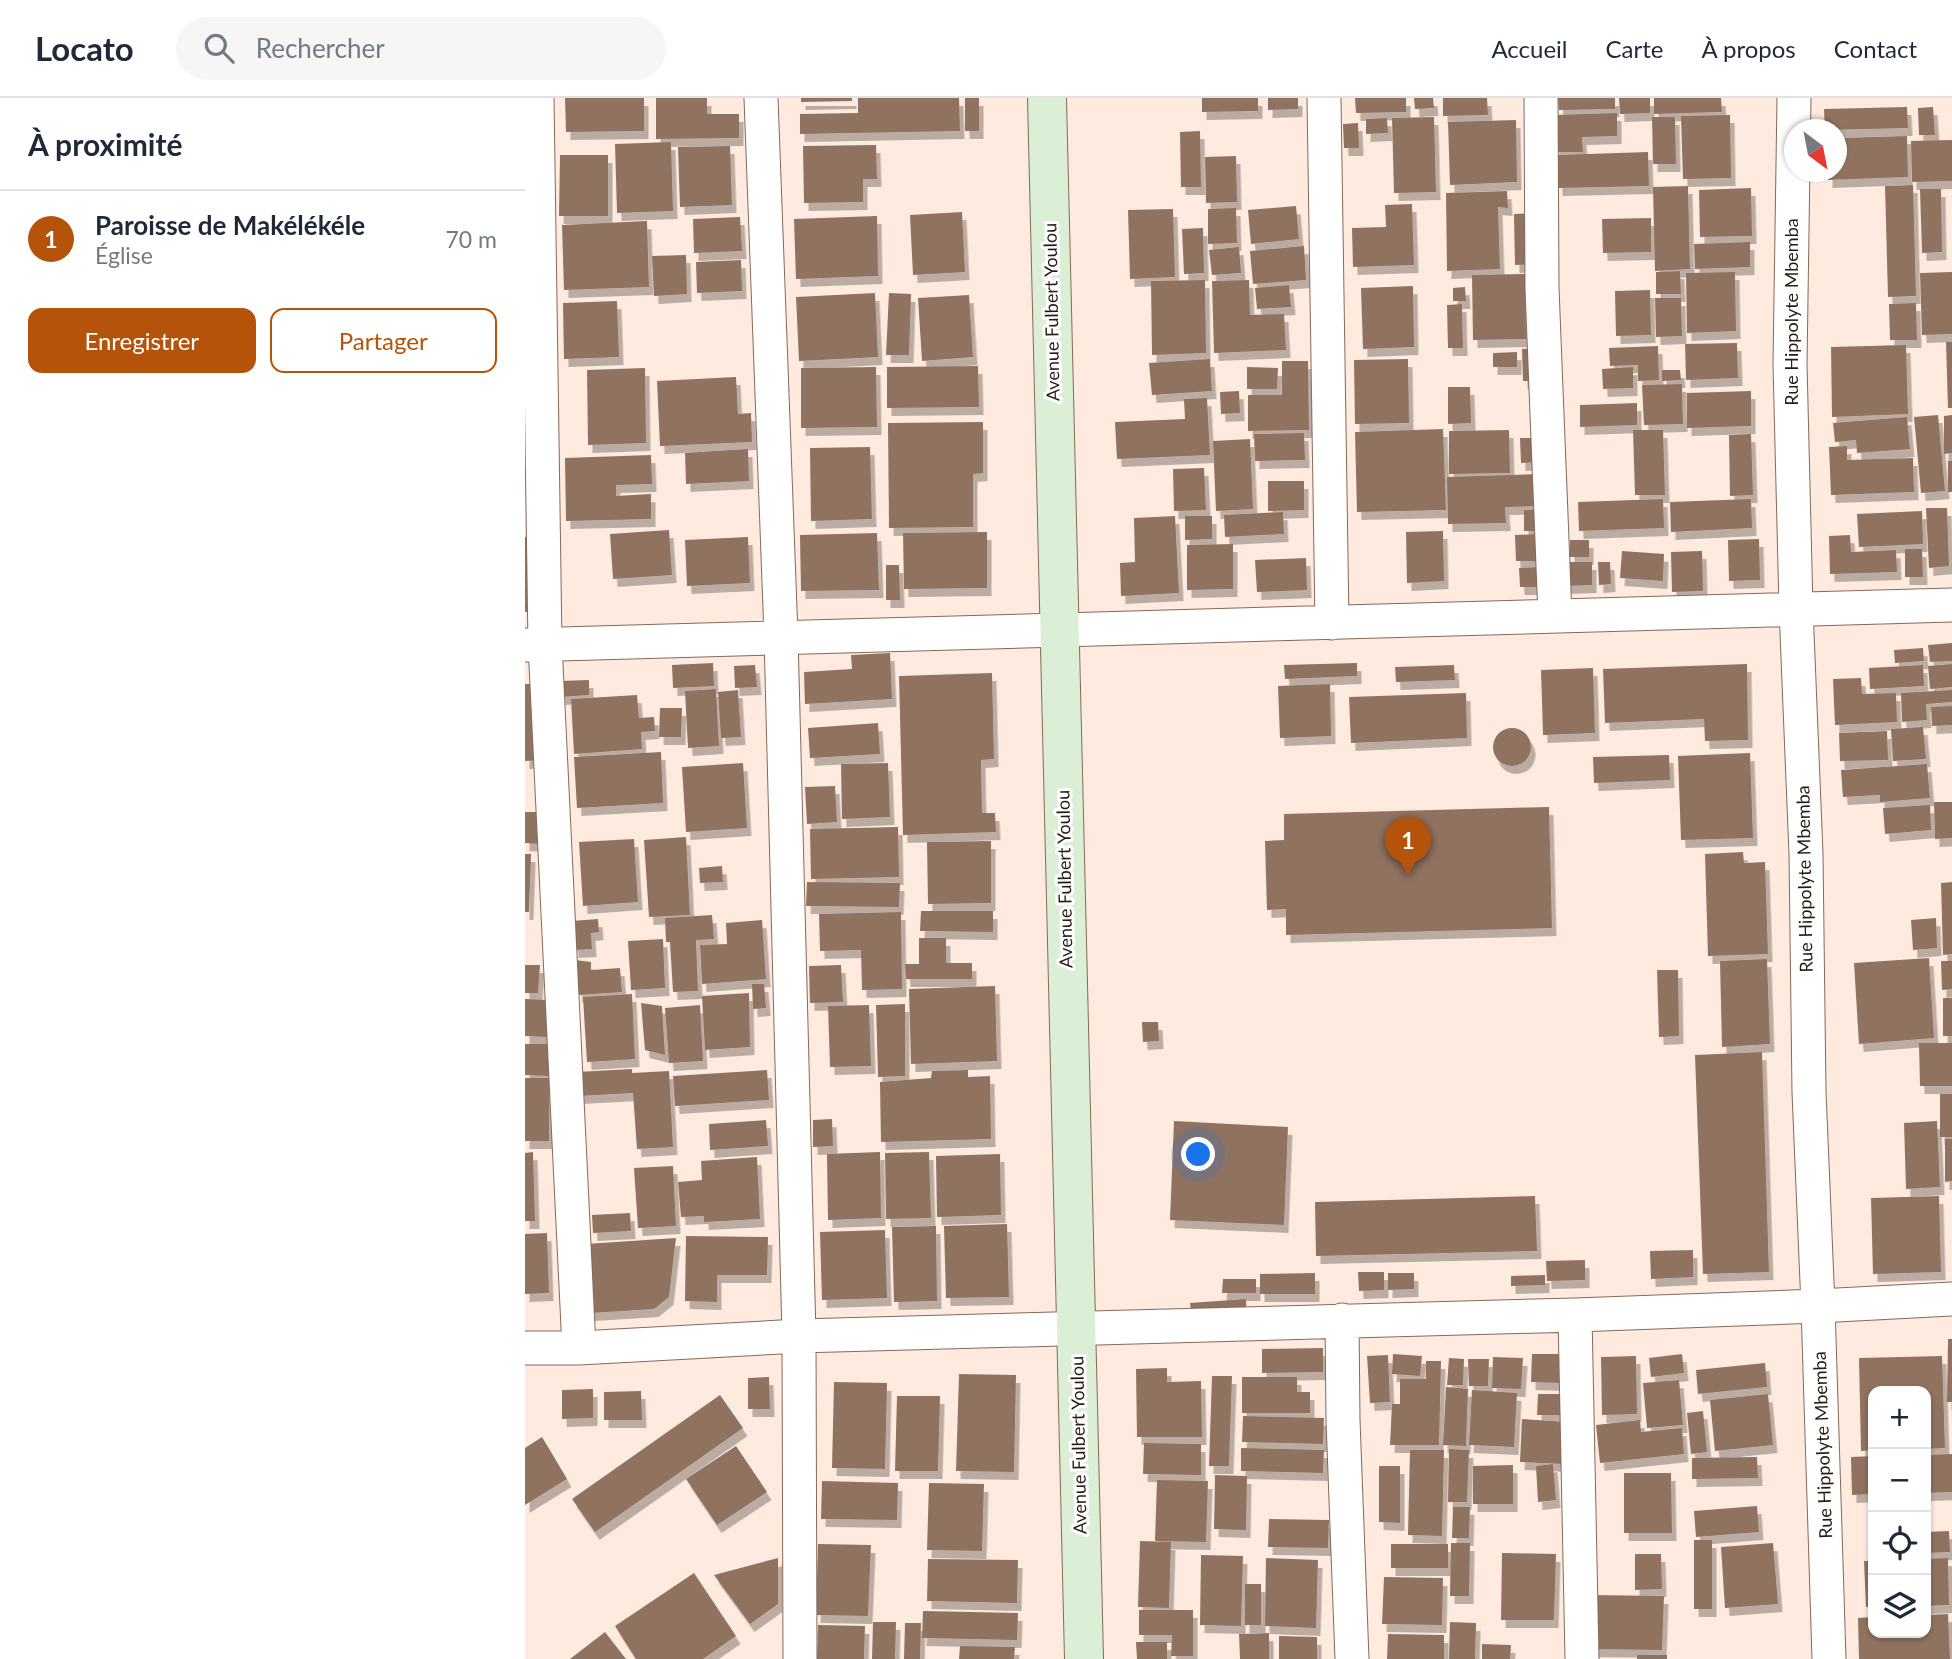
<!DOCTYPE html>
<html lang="fr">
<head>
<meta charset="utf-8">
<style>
  body { margin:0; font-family:Lato,sans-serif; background:#f6f6f7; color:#1f2937 }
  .controls { position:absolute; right:21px; bottom:21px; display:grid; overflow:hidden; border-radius:14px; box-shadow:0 2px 5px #0004 }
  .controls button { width:63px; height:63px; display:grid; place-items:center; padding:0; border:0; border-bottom:2px solid #e0e1e3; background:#fff; color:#1f2937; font:35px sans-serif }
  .compass { position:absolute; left:1259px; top:21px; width:63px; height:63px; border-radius:50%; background:#fff; box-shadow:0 2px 5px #0004; rotate:148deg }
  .you { position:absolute; left:674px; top:1057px; width:24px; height:24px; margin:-18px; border:5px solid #fff; border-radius:50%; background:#1a73e8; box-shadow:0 0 0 10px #1a73e833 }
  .badge { display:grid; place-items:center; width:46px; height:46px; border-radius:50%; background:#b45309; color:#fff; font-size:23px; font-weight:700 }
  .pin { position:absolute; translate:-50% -58px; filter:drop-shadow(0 2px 4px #0008) }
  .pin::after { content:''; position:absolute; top:37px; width:24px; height:21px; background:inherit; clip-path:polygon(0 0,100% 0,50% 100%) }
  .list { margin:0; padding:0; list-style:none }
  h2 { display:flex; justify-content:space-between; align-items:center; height:91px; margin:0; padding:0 28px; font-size:30px }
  h2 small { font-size:23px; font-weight:400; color:#747a83 }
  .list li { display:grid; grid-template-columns:46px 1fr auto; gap:21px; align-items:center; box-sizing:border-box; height:98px; padding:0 28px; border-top:2px solid #e0e1e3 }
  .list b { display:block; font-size:26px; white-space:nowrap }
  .list p { margin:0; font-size:23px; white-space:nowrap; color:#747a83 }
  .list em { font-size:23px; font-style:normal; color:#747a83 }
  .actions { display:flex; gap:14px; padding:21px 28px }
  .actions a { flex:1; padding:16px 0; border:2px solid #b45309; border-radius:14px; text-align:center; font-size:24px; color:#b45309 }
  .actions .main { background:#b45309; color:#fff }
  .icon { flex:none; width:38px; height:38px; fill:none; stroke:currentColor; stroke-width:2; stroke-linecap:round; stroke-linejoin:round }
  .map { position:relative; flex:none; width:1427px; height:1561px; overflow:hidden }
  header { display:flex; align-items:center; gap:42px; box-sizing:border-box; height:98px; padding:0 35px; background:#fff; border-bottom:2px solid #e0e1e3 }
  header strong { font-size:33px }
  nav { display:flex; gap:38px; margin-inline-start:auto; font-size:24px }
  .search { width:490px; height:63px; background:#f6f6f7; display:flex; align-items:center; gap:18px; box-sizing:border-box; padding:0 24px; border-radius:38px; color:#747a83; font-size:26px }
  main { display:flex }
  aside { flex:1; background:#fff }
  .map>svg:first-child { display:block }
</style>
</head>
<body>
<header>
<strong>Locato</strong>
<div class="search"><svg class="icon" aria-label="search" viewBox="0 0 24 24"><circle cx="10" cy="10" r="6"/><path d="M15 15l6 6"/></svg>Rechercher</div>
<nav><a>Accueil</a><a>Carte</a><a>À propos</a><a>Contact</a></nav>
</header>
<main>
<aside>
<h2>À proximité<small></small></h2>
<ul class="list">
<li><span class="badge">1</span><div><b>Paroisse de Makélékéle</b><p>Église</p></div><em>70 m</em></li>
</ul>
<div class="actions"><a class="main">Enregistrer</a><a>Partager</a></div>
</aside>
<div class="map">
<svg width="1427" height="1561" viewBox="0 0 1427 1561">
  <defs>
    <filter id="shadow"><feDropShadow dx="4.5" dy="8" stdDeviation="0" flood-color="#0004"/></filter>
  </defs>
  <rect width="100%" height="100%" fill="#feeade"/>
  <path fill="#907261" filter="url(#shadow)" d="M40,0H119V33L41,34Z
    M131,0H182V16H214V40L131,41Z
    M276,0H327V3L276,4Z
    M333,0H434L435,33L275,36V16L333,15Z
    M440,0H454V33H440Z
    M677,0H733V13L677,14Z
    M743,0H773V11L743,12Z
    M830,0H881V14L831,15Z
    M889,0H908L909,10L890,11Z
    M918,0H962L963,17L918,18Z
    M1033,0H1090V11L1034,12Z
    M1094,0H1125V15L1095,16Z
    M1129,0H1196L1197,14L1129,16Z
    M1382,9L1383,30L1300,32L1299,11Z
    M1408,9L1410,37H1394L1393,10Z
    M1092,15V38L1057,39L1058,54H1030L1029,17Z
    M1205,17L1206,80L1158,81L1156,18Z
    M909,19L911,94L869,95L867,20Z
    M1127,19H1150L1151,66H1128Z
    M862,20L863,35L841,36V21Z
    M991,22L992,84L925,87L923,24Z
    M833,25L834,50H819L818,26Z
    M675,33L676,89H656L655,34Z
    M1382,38L1383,79L1303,82V74H1311V40Z
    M1427,42V83L1387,84L1386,43Z
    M146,44L148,113L92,115L90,46Z
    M351,47L352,81H338V104L279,105L278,48Z
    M205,48L207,107L155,109L153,49Z
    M1123,54L1124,88L1033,90L1032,57Z
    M35,57H83V118H34Z
    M711,58L712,104L681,105L680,59Z
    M1388,87L1391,198L1363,199L1360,88Z
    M1163,88L1165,171L1130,173L1128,89Z
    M1226,90L1227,138L1175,139L1174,92Z
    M1395,91H1416L1417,154L1397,155Z
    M982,93L983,110L973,109L975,171L922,173L921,95Z
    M887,106L889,167L828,169L827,130L861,129L860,107Z
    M771,108L774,141L726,146L723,112Z
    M711,110L712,145L683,146V111Z
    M648,111L650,179L605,181L603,112Z
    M437,114L440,174L388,177L385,117Z
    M1010,115L1011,166L990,167L989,116Z
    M352,118L353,178L271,181L269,121Z
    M215,119L217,153L169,155L168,121Z
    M1126,120V154L1078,155L1077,121Z
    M122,123L124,189L39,192L37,127Z
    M678,130L679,175L659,176L657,131Z
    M1225,144V169L1170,171L1169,146Z
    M779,148L781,182L728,186L725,153Z
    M714,149L716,175L687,177L684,152Z
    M161,157L162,196L129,198L127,158Z
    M216,162L217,193L172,195L171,164Z
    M1155,173L1156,196H1131V174Z
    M1210,174L1211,233L1162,235L1161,175Z
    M1427,174V236L1397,237L1395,175Z
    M1000,176L1001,241L948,242L947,177Z
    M680,182L681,255L627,257L626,183Z
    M724,182L725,217L759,216L761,252L689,255L687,183Z
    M764,187L766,209L732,211L730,190Z
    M888,188L889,249L838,251L836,190Z
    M940,189L941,203H928V190Z
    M1125,192L1126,237L1091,238L1090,193Z
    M350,195L353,259L274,263L271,199Z
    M364,195L386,196L384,257H361Z
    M444,197L448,259L397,263L393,200Z
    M1130,200H1156L1157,238L1131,239Z
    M92,203L94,259L39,261L38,205Z
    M1391,205L1392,242H1365L1364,206Z
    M937,206L938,250H923L922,207Z
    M1421,244H1427V310H1423Z
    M1212,245L1213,280L1161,282L1160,246Z
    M1381,247L1383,316L1307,319L1306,249Z
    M1133,248L1134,282L1113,283V267L1085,268L1084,250Z
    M1016,250L1017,283H998L997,251Z
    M992,254V269H968V255Z
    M685,261L687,293L627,297L624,265Z
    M883,261L884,325L830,326L829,262Z
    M757,263H783L784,332L723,333V297H757Z
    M453,268L454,309L362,310V269Z
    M351,269L352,329L276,330V270Z
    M722,269L753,270L752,291H722Z
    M1108,269V290L1078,291L1077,271Z
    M120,270L121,345L63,347L62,272Z
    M1137,272H1155L1156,282L1137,283Z
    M211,279L213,316L226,315L227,344L135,348L132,283Z
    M1157,286L1158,326L1119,327L1117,287Z
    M923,289H945L946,325L923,326Z
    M714,293L715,315L696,316L695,294Z
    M1226,293V328L1162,330V295Z
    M682,300L685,357L592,361L590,324L660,321L659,301Z
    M1112,305V327L1055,329V307Z
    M1413,317L1420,393L1396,395L1389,319Z
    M1427,317V355L1419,356V318Z
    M1382,319L1385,351L1332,355L1331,342L1310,344L1308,325Z
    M458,324V375L448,376V429L364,430L363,325Z
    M918,331L921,412L832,414L830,334Z
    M984,332L985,375L924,376V333Z
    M1108,332H1138L1140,397H1110Z
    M779,335L780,362L730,363L729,336Z
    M1226,336L1228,397L1205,398L1204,337Z
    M995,340H1014L1015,364L996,365Z
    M725,341L728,411L691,413L688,343Z
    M1322,348V362L1388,360L1389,394L1306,397L1304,349Z
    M345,349L347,421L286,423L285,350Z
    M223,351L224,383L161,386L160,355Z
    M126,357L127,386L91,387V398L126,396V421L41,423L40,360Z
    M1423,363H1427V394H1423Z
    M679,370L681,412L649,413L648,371Z
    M1015,376V408L980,409L981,425L923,426L922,379Z
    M743,383H779V412L743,413Z
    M1138,401L1139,430L1054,433L1053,404Z
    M1226,401L1227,430L1146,434L1145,404Z
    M1401,410H1422L1424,468L1404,470Z
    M1016,411V433H999V412Z
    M1397,413L1398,446L1334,449L1332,416Z
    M758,414L759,436L700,439L699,417Z
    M650,418L654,495L596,498L595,465L610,464L609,420Z
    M660,418H687V441L660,442Z
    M144,432L147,477L88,481L85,436Z
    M918,433L919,483L882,485L881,434Z
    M462,434V490L379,491L378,435Z
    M352,435L354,492L276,493L275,437Z
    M1014,436V463H991L990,437Z
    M1325,437L1326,454L1371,452L1372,474L1305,476L1304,438Z
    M0,439H11L10,514H0Z
    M223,439L225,485L162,488L160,442Z
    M1234,441L1235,482L1204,483L1203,442Z
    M1045,442H1064V459H1045Z
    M708,446V491L662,492V447Z
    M1380,451H1397L1398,479H1380Z
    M1097,453L1139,456L1138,483L1095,480Z
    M1177,453L1178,493L1147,494L1146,454Z
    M781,460L782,492L732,494L730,462Z
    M1040,464H1067V487L1041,488Z
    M1073,464H1085L1086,486L1074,487Z
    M361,467H374L375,502H361Z
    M1016,469V489H995L994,470Z
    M1427,545V563L1405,564L1403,547Z
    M1398,550L1399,563L1370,565L1369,552Z
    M365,555L367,601L280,606L279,574L327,571L326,557Z
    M188,565L189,588L148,590L147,567Z
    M832,565V578L760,581L759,567Z
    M1222,566L1223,642L1180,643L1179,621L1080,625L1078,571Z
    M1427,566V589L1405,591L1403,568Z
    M230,567L232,589L210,590L209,568Z
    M929,567L930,582L871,584L870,569Z
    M1398,567L1399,588L1345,591L1344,570Z
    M1068,570L1070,635L1018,637L1016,572Z
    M467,575L469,661L456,662L457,715H470L471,734L378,737L374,578Z
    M1336,580L1337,596L1371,595L1372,624L1310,627L1308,581Z
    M64,582V597L36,599L35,583Z
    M0,586H13L18,662L0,663Z
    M805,586L806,638L755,640L753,588Z
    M191,591L194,648L163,650L160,593Z
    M213,592L216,639L196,640L193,594Z
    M1427,592V604L1401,606L1402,622L1377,624L1376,595Z
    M941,595L942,640L826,645L824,599Z
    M112,597L114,620L129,619L130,633L116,634L117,651L49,656L46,601Z
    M1427,608V627L1407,628L1406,609Z
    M135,610H157L156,639H134Z
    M353,625L355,656L285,660L283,630Z
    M1398,629L1401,661L1368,663L1366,631Z
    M968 649a19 19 0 1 1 38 0a19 19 0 1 1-38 0Z
    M1362,633L1363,662L1315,663L1314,635Z
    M136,654L138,705L52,710L49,659Z
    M1225,655L1228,740L1156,742L1153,658Z
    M1144,657L1145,682L1069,685L1068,659Z
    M218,665L222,730L161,734L157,669Z
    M363,665L365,719L317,721L316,666Z
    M1402,666L1405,700L1355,704V697L1318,699L1316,672Z
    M310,688L312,724L282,726L280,689Z
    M1409,704H1427V740L1410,741Z
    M1405,707L1406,732L1360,736L1358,710Z
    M1024,709L1027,830L761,837V811L742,812L740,743L759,742V716Z
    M0,714H17L16,746L0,745Z
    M373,729L374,779L286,781L285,731Z
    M161,739L165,817L124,819L119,742Z
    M109,741L113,804L58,808L54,744Z
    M466,743V805L403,806L402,744Z
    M1218,754L1219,765L1240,764L1243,856L1183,858L1180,756Z
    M0,756H6L4,814H0Z
    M197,768L198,784L175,785L174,770Z
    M282,784L375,785L374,809L281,808Z
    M1427,784V856L1418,857L1416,785Z
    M396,813H468V834L395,833Z
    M376,814L377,891L337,892L336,852L295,853L294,816Z
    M187,817L189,841L171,842L173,893L148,894L145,844H141L140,820Z
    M1411,820L1412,850L1388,852L1386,822Z
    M73,821L74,834L66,835L67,851L49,852L47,823Z
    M237,822L241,881L177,886L175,847L202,846L201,825Z
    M394,840H421V865H447V881H381L380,866H394Z
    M138,841L140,890L106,892L103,843Z
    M1404,860L1409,940L1334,946L1329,865Z
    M1242,861L1245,946L1197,949L1195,863Z
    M50,862L66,864V872L95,870L97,894L53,897Z
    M1416,863H1427V891L1417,892Z
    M0,867H15L13,895H0Z
    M316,867L318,904L285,905L284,868Z
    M1132,872H1153L1154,938L1134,939Z
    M227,886H239L241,910L228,911Z
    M470,888L472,963L386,966L384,891Z
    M224,895L225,949L180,952L177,898Z
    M107,896L110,961L62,964L58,899Z
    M1418,900H1427V938H1418Z
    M0,901L24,902L23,939L0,938Z
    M116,905L137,908L140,957L120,952Z
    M380,906V978L353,979L351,907Z
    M175,907L178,963L144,965L140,910Z
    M344,907L346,968L305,969L303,908Z
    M617,924H633L634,943L618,944Z
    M1394,945H1427V988H1395Z
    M0,946H25L24,978L0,977Z
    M1237,954L1244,1174L1178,1176L1170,957Z
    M107,971V975L144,973L148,1049L112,1051L108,995L53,998L52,974Z
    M242,972L244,1002L150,1008L148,978Z
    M443,972V979L465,978L466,1041L356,1044L355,984L406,980L407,973Z
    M0,980H24V1043H0Z
    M1415,996H1427V1039H1415Z
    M307,1021L308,1048L288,1049V1022Z
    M241,1022L243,1048L185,1052L184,1026Z
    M649,1023L763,1029L759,1127L645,1122Z
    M1412,1023L1415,1089L1381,1091L1379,1025Z
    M1420,1041H1427V1083L1420,1084Z
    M8,1054L10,1123H0V1055Z
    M355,1054L356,1120L303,1122L302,1056Z
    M404,1054L406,1120L361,1121L360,1055Z
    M475,1056L476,1117L412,1119L411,1058Z
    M232,1059L235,1121L179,1124V1118L156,1119L153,1084L177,1082L176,1063Z
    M148,1068L151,1128L113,1130L109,1070Z
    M1010,1098L1012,1153L791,1158L790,1104Z
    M1414,1098L1416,1174L1348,1176L1346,1100Z
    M105,1115L106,1133L68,1135L67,1117Z
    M482,1126L484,1199L421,1200L419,1128Z
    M411,1128L412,1203L369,1204L367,1129Z
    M360,1132L362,1200L297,1202L295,1134Z
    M22,1135L24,1195L0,1196V1136Z
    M161,1138L243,1139L242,1177H192V1204L160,1203Z
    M151,1140L144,1199L129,1211L65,1215L61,1146Z
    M1168,1152V1179L1126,1181L1125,1153Z
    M1060,1162V1182L1022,1183L1021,1163Z
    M833,1174H859V1192L834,1193Z
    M790,1175V1196H735V1176Z
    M863,1175H889V1191L863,1192Z
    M1020,1177V1187L986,1188V1178Z
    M698,1181H731V1195H697Z
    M721,1201L722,1219L667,1222L665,1205Z
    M1423,1241H1427V1304H1422Z
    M798,1250V1274L737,1275V1251Z
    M868,1256L897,1258L895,1278L867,1276Z
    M1007,1256H1037L1036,1285L1006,1284Z
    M1157,1256L1159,1275L1126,1279L1124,1260Z
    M863,1257L865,1304L845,1305L842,1258Z
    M1111,1258L1112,1316L1077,1317L1076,1259Z
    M1417,1258L1420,1350L1401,1351V1293H1348V1352L1336,1353L1334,1260Z
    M968,1259L998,1260L996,1291L967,1290Z
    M924,1260L939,1261L938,1287H922Z
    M943,1261H964L963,1288H944Z
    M901,1263H916L914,1347H865L867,1306H875V1281H901Z
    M1240,1265L1242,1289L1173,1296L1171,1272Z
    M642,1270V1284L676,1283L677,1339H612L611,1271Z
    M434,1276L491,1277L489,1374L431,1373Z
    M687,1278H707L704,1368H684Z
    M244,1279L245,1311H223V1280Z
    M717,1279H772V1294H785V1315H717Z
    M1154,1282L1158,1327L1122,1330L1118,1285Z
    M309,1284L362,1285L360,1371L307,1370Z
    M921,1289L943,1291L941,1348L918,1347Z
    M68,1291V1320L37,1321V1292Z
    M947,1292L992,1295L989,1349L944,1347Z
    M116,1293L117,1322H79V1294Z
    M1013,1296H1035V1317H1012Z
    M1243,1296L1248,1347L1190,1353L1185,1302Z
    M195,1297L218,1330L70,1434L47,1401Z
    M372,1298H415L413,1373H370Z
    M1178,1313L1182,1354L1166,1356L1162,1315Z
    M718,1318L799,1320L798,1346L717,1344Z
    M997,1321L1041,1324L1039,1366L995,1364Z
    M1115,1322L1116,1334L1157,1330L1159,1356L1075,1365L1071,1327Z
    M17,1339L42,1381L0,1407V1350Z
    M619,1345L676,1346V1377L618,1376Z
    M211,1348L242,1394L192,1427L161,1381Z
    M716,1350L799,1352L798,1375L716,1373Z
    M924,1351L944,1352L942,1404H923Z
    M885,1352H919L917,1438L883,1437Z
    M1427,1356V1394L1401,1395V1357Z
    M1348,1358V1396L1327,1397L1326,1359Z
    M1232,1359L1233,1380L1167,1381V1360Z
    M1028,1366L1031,1402L1013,1404L1011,1368Z
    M988,1367V1406H948V1368Z
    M854,1368H875V1425L854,1424Z
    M1099,1375H1146L1147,1435H1099Z
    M690,1377L722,1378L721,1432L689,1431Z
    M632,1382L683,1383L681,1444L630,1443Z
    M297,1383L373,1385L372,1422L296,1421Z
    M404,1385L459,1386L457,1453L402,1452Z
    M1232,1408L1234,1434L1171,1439L1169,1413Z
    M928,1409H945L944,1440H927Z
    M744,1421L804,1422L803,1450L743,1449Z
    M1424,1433L1425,1454L1401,1455V1434Z
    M1169,1442H1187V1511H1169Z
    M615,1443L646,1444L644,1510L613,1509Z
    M926,1445H945L944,1498H925Z
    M1248,1445L1253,1506L1200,1510L1196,1449Z
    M293,1446L346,1447L343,1518L291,1517Z
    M866,1446H923V1470H866Z
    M977,1455L1031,1456L1029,1522H976Z
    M1110,1456H1136L1137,1491L1110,1492Z
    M676,1457L718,1458L716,1528L675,1527Z
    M253,1460V1506L225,1526L189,1477Z
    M741,1460L793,1462L791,1530L740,1528Z
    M1423,1460L1424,1507L1401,1508V1461Z
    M403,1461L493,1462L492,1505L402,1503Z
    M1339,1463H1348V1509H1341Z
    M169,1475L211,1538L178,1561H111L90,1528Z
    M859,1479L918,1480L917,1527L857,1526Z
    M720,1486H736V1527H720Z
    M1063,1497L1139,1498L1137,1552L1062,1551Z
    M614,1512H668V1558H646L647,1537H614Z
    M398,1513L493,1515L492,1542L397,1540Z
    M1423,1516L1425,1561H1334L1333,1520L1348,1519V1535H1401V1517Z
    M348,1524H371L370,1561H347Z
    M925,1524L951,1525L950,1561H924Z
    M380,1525H396L395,1561H379Z
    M293,1527L340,1528L339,1561H292Z
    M80,1534L101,1561H45Z
    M744,1535V1561H715L714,1536Z
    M863,1536L919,1537V1561H862Z
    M754,1538L792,1539V1561H754Z
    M611,1544H642V1561H612Z
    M957,1546L986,1547L985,1561H957Z
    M435,1548L490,1549L489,1561H434Z
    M1112,1557H1142V1561H1112Z"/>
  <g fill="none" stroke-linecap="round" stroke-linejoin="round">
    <g stroke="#866957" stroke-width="35">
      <path id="street" d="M12,0L20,546L54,1250
        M236,0L256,538L274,1238L275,1561
        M799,0L807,525
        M1016,0L1017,190L1030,518
        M1269,0L1265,266L1271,510L1281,756L1284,994L1293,1208L1304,1561
        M0,547L1427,507
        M1050,1217L1057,1561
        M817,1222L818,1322L827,1561
        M0,1250H54L274,1238L1050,1217L1293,1208L1427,1201"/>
    </g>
    <g stroke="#866957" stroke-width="40">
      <path id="secondary" d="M522,0L559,1561"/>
    </g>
    <use href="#street" stroke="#fff" stroke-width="33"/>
    <use href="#secondary" stroke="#daefd6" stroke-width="38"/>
  </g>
  <g text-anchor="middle" stroke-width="6" stroke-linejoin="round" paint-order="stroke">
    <g font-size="18" fill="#271b14" stroke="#fff">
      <text transform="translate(527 214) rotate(-91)" y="6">Avenue Fulbert Youlou</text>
      <text transform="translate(1267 214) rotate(-90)" y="6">Rue Hippolyte Mbemba</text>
      <text transform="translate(540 781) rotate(-91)" y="6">Avenue Fulbert Youlou</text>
      <text transform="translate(1280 781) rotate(-91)" y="6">Rue Hippolyte Mbemba</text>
      <text transform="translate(554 1347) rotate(-91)" y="6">Avenue Fulbert Youlou</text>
      <text transform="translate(1298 1347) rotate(-92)" y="6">Rue Hippolyte Mbemba</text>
    </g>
  </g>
</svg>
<div class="controls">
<button>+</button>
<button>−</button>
<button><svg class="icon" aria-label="locate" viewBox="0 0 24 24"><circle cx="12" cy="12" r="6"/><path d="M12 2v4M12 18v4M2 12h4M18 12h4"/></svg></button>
<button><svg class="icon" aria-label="layers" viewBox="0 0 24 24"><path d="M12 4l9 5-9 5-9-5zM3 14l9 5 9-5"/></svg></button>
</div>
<svg class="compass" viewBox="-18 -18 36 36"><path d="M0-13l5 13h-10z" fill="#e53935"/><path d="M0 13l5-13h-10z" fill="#747a83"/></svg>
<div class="you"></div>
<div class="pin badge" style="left:883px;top:777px">1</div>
</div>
</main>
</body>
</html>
